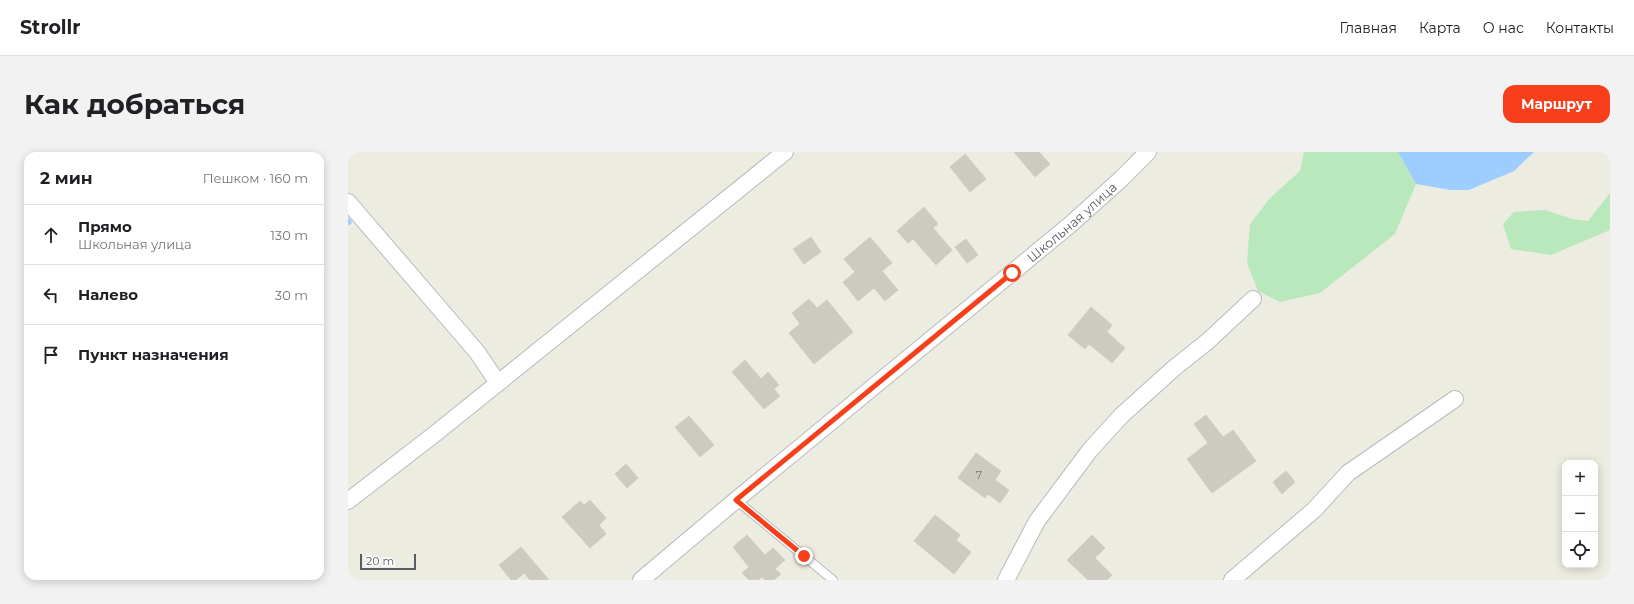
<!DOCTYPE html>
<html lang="ru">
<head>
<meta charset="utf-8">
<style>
  body { margin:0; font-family:Montserrat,sans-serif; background:#f2f2f2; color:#202124 }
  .controls { position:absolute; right:12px; bottom:12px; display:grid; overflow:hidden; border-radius:8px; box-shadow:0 2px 10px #0003 }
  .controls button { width:36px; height:36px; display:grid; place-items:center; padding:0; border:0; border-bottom:1px solid #e0e0e0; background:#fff; color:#202124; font:20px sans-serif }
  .scale { position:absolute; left:12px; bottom:10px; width:56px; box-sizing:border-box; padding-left:4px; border:2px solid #595c62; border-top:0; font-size:11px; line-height:14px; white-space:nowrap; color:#595c62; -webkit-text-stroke:3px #fff; paint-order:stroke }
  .stop { position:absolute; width:12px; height:12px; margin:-9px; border:3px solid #f83f1b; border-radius:50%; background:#fff }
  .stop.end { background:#f83f1b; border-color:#fff; box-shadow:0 1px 4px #0008 }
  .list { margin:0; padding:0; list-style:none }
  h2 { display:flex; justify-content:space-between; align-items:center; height:52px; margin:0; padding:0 16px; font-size:17px }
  h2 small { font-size:13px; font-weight:400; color:#757577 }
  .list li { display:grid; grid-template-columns:26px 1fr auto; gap:12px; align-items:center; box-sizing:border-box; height:60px; padding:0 16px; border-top:1px solid #e0e0e0 }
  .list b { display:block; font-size:15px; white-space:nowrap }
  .list p { margin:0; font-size:13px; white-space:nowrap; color:#757577 }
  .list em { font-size:13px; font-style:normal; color:#757577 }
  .icon { flex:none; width:22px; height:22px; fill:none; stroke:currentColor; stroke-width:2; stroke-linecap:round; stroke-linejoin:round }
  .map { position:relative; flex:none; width:1262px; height:428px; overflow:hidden; border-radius:12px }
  header { display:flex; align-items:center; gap:24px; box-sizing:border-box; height:56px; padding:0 20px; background:#fff; border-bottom:1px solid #e0e0e0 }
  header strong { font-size:19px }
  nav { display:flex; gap:22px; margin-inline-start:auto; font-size:14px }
  .intro { display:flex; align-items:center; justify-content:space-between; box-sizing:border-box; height:96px; padding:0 24px }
  h1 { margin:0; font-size:28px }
  .button { padding:10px 18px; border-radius:12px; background:#f83f1b; color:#fff; font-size:14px; font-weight:700 }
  main { display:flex; gap:24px; padding:0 24px }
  aside { flex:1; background:#fff; border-radius:12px; box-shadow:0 2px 10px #0003 }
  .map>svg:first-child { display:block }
</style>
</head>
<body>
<header>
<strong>Strollr</strong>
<nav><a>Главная</a><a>Карта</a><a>О нас</a><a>Контакты</a></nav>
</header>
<div class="intro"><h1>Как добраться</h1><a class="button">Маршрут</a></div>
<main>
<aside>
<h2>2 мин<small>Пешком · 160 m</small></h2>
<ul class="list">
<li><svg class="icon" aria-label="ahead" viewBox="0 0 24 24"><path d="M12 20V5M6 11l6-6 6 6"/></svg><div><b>Прямо</b><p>Школьная улица</p></div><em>130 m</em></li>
<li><svg class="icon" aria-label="left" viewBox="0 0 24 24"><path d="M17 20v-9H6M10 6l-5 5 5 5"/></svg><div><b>Налево</b></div><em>30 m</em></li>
<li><svg class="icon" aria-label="arrive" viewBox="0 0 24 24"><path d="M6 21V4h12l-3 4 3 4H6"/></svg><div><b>Пункт назначения</b></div></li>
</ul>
</aside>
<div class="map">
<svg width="1262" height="428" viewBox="0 0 1262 428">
  <rect width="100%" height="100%" fill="#edece0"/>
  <path fill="#b9e8bd" d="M956,0H1050L1068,32L1047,82L972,141L932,150L910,139L899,111L902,72L922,46L952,19Z
    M1262,41V78L1203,103L1163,97L1155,72L1166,60L1197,58L1224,67L1240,69Z"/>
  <path fill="#9ecdff" d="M1050,0H1186L1166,19L1121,38H1103L1068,32Z"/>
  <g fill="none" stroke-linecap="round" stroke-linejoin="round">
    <path stroke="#9ecdff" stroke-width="5.5" d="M0,69L1,70"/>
  </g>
  <path fill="#cdcac1" stroke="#d2cebe" d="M666,0H691L702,12L687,25Z
    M617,2L638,27L622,40L602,15Z
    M576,55L590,72L585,76L604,98L588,113L565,87L560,91L549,79Z
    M463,85L473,100L456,112L445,97Z
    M522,85L544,111L534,119L550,138L537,149L526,136L510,149L495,130L507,120L496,107Z
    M618,87L630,103L619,111L607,95Z
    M461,147L469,156L479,148L505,180L466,212L441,181L452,172L444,161Z
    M743,155L764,173L759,180L777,196L764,211L741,192L737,197L720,183Z
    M397,208L413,227L420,220L431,233L426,237L432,244L416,257L384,220Z
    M858,263L875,285L885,278L908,309L864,341L839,307L860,291L846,272Z
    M341,264L366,293L352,305L327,275Z
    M628,301L653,319L647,328L661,338L652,351L640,342L637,346L610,326Z
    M278,312L290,326L279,336L267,322Z
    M938,319L947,330L934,342L925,330Z
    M242,348L258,366L251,373L258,382L242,396L214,365L232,349L236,353Z
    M587,363L612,383L608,388L623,400L606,422L566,389Z
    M399,383L417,403L425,396L437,408L427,417L433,422L426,428H417L414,425L410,428H401L394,421L401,415L385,395Z
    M744,383L757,396L747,406L764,423L759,428H740L719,408Z
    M173,395L201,428H182L176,421L168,428H163L151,413Z"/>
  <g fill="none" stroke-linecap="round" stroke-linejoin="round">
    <g stroke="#b8bac0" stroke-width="10">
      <path id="lane" d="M388,348L485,428"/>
    </g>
    <g stroke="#b8bac0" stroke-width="18">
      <g id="street">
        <path d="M0,50L129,200L150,231"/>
        <path d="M0,349L88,281L437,0"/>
        <path id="s1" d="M293,428L388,348L723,72L773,27L800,0"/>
        <path d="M658,428L689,369L742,298L774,263L825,217L860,189L905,147"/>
        <path d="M884,428L966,358L1000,321L1107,247"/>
      </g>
    </g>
    <use href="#lane" stroke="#fff" stroke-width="8"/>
    <use href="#street" stroke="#fff" stroke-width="16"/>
  </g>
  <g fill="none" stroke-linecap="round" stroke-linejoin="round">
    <path stroke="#f83f1b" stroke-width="5" d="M456,404L388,348L664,121"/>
  </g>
  <g text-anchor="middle" stroke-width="4" stroke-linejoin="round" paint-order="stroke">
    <g font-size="11" fill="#76787a">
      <text x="631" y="327">7</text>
    </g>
    <g font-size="13" fill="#595c62" stroke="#fff">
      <text dy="5" stroke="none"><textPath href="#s1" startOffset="560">Школьная улица</textPath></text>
    </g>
  </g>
</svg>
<div class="controls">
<button>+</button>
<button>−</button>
<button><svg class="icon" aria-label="locate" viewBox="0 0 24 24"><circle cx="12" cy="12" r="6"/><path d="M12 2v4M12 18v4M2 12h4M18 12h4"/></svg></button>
</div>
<div class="scale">20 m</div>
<div class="stop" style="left:664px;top:121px"></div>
<div class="stop end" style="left:456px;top:404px"></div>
</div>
</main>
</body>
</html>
